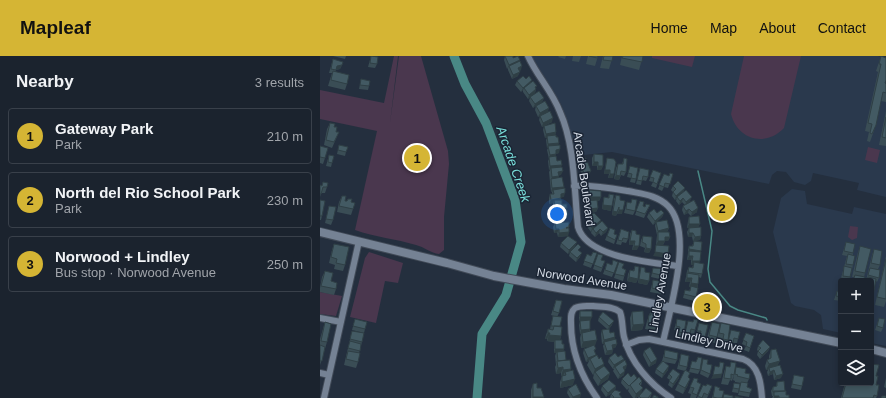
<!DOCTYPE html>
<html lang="en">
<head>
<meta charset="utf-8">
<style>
  body { margin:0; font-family:Helvetica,sans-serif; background:#282f3a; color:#f1f3f6 }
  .controls { position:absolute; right:12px; bottom:12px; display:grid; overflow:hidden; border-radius:4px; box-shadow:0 2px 6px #0003 }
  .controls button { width:36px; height:36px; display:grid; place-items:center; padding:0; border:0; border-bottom:1px solid #39404a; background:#1b232e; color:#f1f3f6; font:20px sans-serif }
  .you { position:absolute; left:237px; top:158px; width:14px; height:14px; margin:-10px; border:3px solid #fff; border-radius:50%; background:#1a73e8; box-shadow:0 0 0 6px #1a73e833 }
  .badge { display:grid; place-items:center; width:26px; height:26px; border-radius:50%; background:#d5b534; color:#111; font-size:13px; font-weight:700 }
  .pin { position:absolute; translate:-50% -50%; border:2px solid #fff; box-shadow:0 1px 4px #0006 }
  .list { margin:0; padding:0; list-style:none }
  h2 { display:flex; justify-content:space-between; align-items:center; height:52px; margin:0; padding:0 16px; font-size:17px }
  h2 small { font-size:13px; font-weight:400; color:#a0a4aa }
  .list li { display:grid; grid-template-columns:26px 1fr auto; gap:12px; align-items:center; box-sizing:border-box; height:56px; margin:0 8px 8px; padding:0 8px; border:1px solid #39404a; border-radius:4px }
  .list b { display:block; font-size:15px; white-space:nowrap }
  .list p { margin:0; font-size:13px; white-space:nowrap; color:#a0a4aa }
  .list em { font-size:13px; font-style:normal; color:#a0a4aa }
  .icon { flex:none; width:22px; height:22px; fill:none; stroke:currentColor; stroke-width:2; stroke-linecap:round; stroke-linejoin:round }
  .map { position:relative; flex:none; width:566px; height:342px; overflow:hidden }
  header { display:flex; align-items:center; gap:24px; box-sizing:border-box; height:56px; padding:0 20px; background:#d5b534; color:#111 }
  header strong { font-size:19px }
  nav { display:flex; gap:22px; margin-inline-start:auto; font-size:14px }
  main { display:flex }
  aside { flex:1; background:#1b232e }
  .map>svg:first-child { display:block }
</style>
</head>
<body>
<header>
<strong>Mapleaf</strong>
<nav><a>Home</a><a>Map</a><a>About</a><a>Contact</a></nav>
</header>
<main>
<aside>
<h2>Nearby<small>3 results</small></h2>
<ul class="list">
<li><span class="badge">1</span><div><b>Gateway Park</b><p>Park</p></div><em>210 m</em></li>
<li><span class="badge">2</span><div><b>North del Rio School Park</b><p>Park</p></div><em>230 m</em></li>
<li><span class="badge">3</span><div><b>Norwood + Lindley</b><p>Bus stop · Norwood Avenue</p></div><em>250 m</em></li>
</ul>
</aside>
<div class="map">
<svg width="566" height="342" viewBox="0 0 566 342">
  <rect width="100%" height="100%" fill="#242f3e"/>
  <path fill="#2a394d" d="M211,0H558L566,3V141L537,134L539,127L493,117L491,125L485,129L474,126L466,116L457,115L452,119L449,128L292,96L254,100L249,71L241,48Z
    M472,133L485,135L487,148L532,158L534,151L566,158V290L551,287V225H521V277L503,273L501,259L494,254L475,250L471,247L453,176L461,142Z"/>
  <path fill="#4a374e" d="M74,0H78L70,67L79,0H101L128,95L129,108L124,161V194L119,198C111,197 104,191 96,189C76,183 55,181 35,174L57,75L0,63V34L64,47Z
    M332,0H375L372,11L332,2Z
    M424,0H481L464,72C445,92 417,83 411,58Z
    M548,91L560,94L557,107L545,104Z
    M530,170L538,171L537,182L532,184L528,181Z
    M49,196L83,207L78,227L65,225L56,267L30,261L45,202Z
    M0,236L22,240L16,260L0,258Z"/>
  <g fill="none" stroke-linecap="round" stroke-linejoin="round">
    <path stroke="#498885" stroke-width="1.5" d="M378,115L392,175L388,213L390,226L410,250L418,254L446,262L447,264"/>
    <path stroke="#498885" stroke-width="9" d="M134,0L145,28L166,67L195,144L201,186L186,239L162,278L157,342"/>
    <g stroke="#414a57" stroke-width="8">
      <path id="minor" d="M208,0C217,20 232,35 240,56C255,89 254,134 258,171C267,202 330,206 357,210
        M254,130C273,129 290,132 308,135C322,138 337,139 348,150C374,176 350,253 343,286
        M0,262L21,266
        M306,289L319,284L329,283L423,303C439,309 441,327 442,342
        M0,317L9,319
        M4,342L39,185
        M277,342C261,320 251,294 251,267C251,262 250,256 255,252C260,249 267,250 273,250C282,251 293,250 300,256C303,264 302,273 304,281C310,306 330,328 351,342"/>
    </g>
    <g stroke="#414a57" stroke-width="10">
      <path id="secondary" d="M0,176L127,207L174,220L244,233L291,239L521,287
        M551,293L566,297"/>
    </g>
    <use href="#minor" stroke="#758294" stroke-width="6"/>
    <use href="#secondary" stroke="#758294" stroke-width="8"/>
  </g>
  <path fill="#3a4d55" d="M13,0H26L25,3Z
    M51,0L57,8L55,12L48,11Z
    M185,0L193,2L200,4L199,6L201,14L199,15L198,20L192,23L188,14V12L187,13L184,4Z
    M239,0H246L245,3L238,1Z
    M253,0H261L259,6L252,5Z
    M268,0H278L275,10L266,8Z
    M283,0H293L289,13L280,12Z
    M302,0H323L319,14L300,9Z
    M561,0L565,27L566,28V46L561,45L556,69L550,86L547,85L549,76L545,75L558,16L556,15Z
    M13,3L22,9L20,13L16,14L15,16L27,28L25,34L8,30L12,17H9Z
    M41,23L49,30L48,34L39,33Z
    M206,23L211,27L216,33L215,37L211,40L224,42L222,46L217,49L228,56L223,58L232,66L224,70L236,76L235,79L238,89L239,97L236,98L235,100L237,105L241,111V119H239L238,122L244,133V141H241V144L242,148L246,154V163H243L242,166L249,171L248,180L238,181L237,177H234L233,171L235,167H236L235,160V158H234L233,148V147L229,148V142L230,138H232V136H231L229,116L230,114H229L228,105L229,103L227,94L228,92H227L226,84L227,82H225L223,74L224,70L222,71L219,64L220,60L218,61L215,54L216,50L213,52L209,45L210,41L208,43L203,36V34L201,36L195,29L197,25Z
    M566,55V90L559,89Z
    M10,67L14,71L16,76H19L12,92L4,89L7,73Z
    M19,89L26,96L25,100L17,98Z
    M0,90L5,102L3,108L0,107Z
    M274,98L283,110L281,114H277V110H272V102Z
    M9,99L12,107L11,111L6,110Z
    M287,102L293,122H288L289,118H284L286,106Z
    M304,102L306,116L304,120L301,119L299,124L294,123L296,112L298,108H302Z
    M260,104L269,119L263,121L262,119L258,108Z
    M310,110L316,123L315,127L310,126L311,122L307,121Z
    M320,112L328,121L326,125L322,124L321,129L316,128Z
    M333,114L341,117L336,132L331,130L333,126L329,125Z
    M344,118L349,120L353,118L348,132L344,131L342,135L338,133Z
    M3,126L7,131L5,137H1L0,141V129L2,130Z
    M353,130L365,132L363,136L355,144L352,140L353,136L351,134Z
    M268,134L281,141L279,145H277L278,152L276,156L267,157V155H265L264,149L266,145V138Z
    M366,134L370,145L366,149L377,156L371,160L368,157L364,159L362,154L363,150L365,149L362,146L359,149L356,145L357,141Z
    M289,138L291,155L282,153L283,145L284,141L288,142Z
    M296,139L300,144L302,158H297L298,155L296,160L292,159L294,143Z
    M22,140L25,145H27L28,143L31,146L33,153L31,159L17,156L19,146Z
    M312,143L315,155L313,159L304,157L307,146L311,147Z
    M0,144L2,160L1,164H0Z
    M320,145L323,150L325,151L330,149L324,162L315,159Z
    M9,150L13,164L11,169L5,167Z
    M329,157H344L342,161L333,169L327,161Z
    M269,161L281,164L280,167L288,172L286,176L281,180L279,177L275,181L271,177L272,174L271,176L268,172L269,168L268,165Z
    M369,161L380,168L378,171L381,180L380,184L373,185L372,181H368L367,176L369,172H367L368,165Z
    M336,166L349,172L347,176L350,181L348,185H345L343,189H336L337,179L335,170Z
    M290,172L294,178L297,179L294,188L285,184Z
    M301,173L308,183L306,187L302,186L301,189L296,188Z
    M312,174L316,178L317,194H312L313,189H309L310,178Z
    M323,180L331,193L329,197L324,196L325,192L320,190L321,184Z
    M374,185L380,196L379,207L382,218L381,222L379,221L376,241L374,245L363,242L365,234L369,235L371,231H369L370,226H365L367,215L369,211L372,212L373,209H371V204H367L368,197V194L369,190H372Z
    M257,186L255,190L248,198L240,191L241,187Z
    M526,186L533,197V209L529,225H521V245L514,244L517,235H518L520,226L521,222L527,200L522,199Z
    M14,188L25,209L23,215L14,213L15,209L9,207L12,194Z
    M540,190L545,217L544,221V225H533L534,221H532L538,196Z
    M554,193L560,209L558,213L559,222L557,226L556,225L551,246V225H546L552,199Z
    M259,195L260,201L256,206L249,200L250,196Z
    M277,197L271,212L263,209L267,198L271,200Z
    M278,198L281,204L285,205L281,216L273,213Z
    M566,200V245L564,251L555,249Z
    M298,206L292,221L283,218L287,207L292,209Z
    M299,206L302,212L306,214L303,225L294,222Z
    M315,210L318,223L316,227L307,225L308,218L310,214L313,215Z
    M321,211L325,216L329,225L327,229L318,227L320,215Z
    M333,212L345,220L344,224L331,221Z
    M5,215L16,233L14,239L0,236V232L2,221Z
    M333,224L342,234L341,238L330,236Z
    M236,244L239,257L237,261L231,259Z
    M331,254L339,269L336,275L325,273L327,265Z
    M260,255L270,266V265V275L275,290V296L276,299L275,300L290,317L288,323L278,330L273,322L274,318L273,319L267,309L269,305L266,306L263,297L264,293L271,290L261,292L260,282L261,278H260L259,269L260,265H259V259Z
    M312,256L324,268L322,274L311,275L310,262Z
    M233,260L240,270L241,280L240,284L244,293L243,295L246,304L251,315L253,329L240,332V326L242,320H241V317L236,318L235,311L236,309L235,300L236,297H234V286L227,285V283H225L226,279L228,273H230L232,264Z
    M279,261L292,269L289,273L290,277L295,283L297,288L295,292H293L292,298L285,299L283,290L284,288H282L281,278L282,274L287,273L278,265Z
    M559,262L563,272L561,276L555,274Z
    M35,263L45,273L44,277L32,274Z
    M357,263L364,277L362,281L358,280L359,275L354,274Z
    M374,263L375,274L374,278L370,277L369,282L364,281L368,265L373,266Z
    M5,266L7,286L0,309V283Z
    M392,266L397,281L395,287L386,285L390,272Z
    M379,267L385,281L384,285L379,284L380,279H376Z
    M401,267L408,284L405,290L401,289L402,284L397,283L399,273Z
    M411,274L418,283L417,287H413L412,291L407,290Z
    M32,275L42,286L39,297L38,306L36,312L24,309Z
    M426,277L434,280L429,296L424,294L426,290L422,288Z
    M438,290L450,291L448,295L440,303L437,299L438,295L437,294Z
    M345,294L357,304L355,308L344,306L348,314L342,322L335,317L336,313L342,305Z
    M451,294L458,309L461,322L454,324L453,318L448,320L447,316L448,314H446L445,310L447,304L449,303V300Z
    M324,295L336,307L329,311L323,299Z
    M361,298L367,311L366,314L369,316L372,305L376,306L378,301L380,314L378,318L369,316L368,329L363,338L355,334L358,328L365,315L357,313Z
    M298,301L304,303L303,306L306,313H304V319L298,323L293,315L294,313H293L288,306L289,302Z
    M383,303L387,308L390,318L388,322L380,318Z
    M411,306L414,317L416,311L425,317L429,323L427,327V331L430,337L429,341L418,339L421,327L415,326V325L413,324L414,319L412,325L410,324L408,329L401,328L404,316L406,310L410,311Z
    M349,318L359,322L352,332L348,329L350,324L347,322Z
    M474,319L482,330L481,334L471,332Z
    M556,320L557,340L556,342H521L525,327H551Z
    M311,321L317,323L322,325L321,330V337H332L330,342H318L319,340L316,342H313L308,335L309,332L307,334L301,327L302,323Z
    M374,322L377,326L381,328L376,342H370L371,338L368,337Z
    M566,322V332L564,331Z
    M457,326L465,335L466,339L469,342H452L453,340H452L451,335L453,331H456Z
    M414,327L419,333L418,337L412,336Z
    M213,328L217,332L224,342H211V334Z
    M383,329L386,330H392L390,336L387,342H377Z
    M282,330H296L295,334L302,342H290L291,338L292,337L286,341L281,334Z
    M395,330L399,334L402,342H392Z
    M248,333L260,342H250L247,337Z"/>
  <path fill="#2f3f45" d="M200,4L198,8L189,10L188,12L187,13L189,9Z
    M22,9L20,13L15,14L17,10Z
    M202,10L201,14L196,16L198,12Z
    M200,16L198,20L192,23L193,19Z
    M212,24L210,28L204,32L203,34L201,36L203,32Z
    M216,33L215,37L208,43L209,39Z
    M224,42L222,46L213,52L215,48Z
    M229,52L228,56L218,61L220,57Z
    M233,62L232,66L222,71L223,67Z
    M236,76L235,80H227V82H225L226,78Z
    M239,87L238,91L228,90V92H227L228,88Z
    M240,93L239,97L235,98L236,94Z
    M236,98L235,102L229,101L228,103L230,99Z
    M274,106H278L277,110H272Z
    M242,109L240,113L231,112L230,114H229L230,110Z
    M278,110H283L281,114H277Z
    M285,114H290L289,118H284Z
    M243,115L241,119L237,120L238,116Z
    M271,115L269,119L263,121L265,117Z
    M290,118H294L293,122H288Z
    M296,119L300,120L299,124L294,123Z
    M239,120L237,125L231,123L230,125L232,121Z
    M244,131L243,135L233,134L232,136H231L232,132Z
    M365,132L363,136L355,144L356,140Z
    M245,137L244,141L239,142L241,138Z
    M268,141H281L279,145H266Z
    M372,141L370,145L365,150L366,146Z
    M241,142L240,146L234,144L233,147L229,148L231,144Z
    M363,142L362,146L359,149L360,145Z
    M283,149L292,150L291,155L282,153Z
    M266,151H268L267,155H265Z
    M299,151L296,160L292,159L293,155Z
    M247,152L246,156L236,155L235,158H234L235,154Z
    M278,152L276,156L267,157L269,153Z
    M378,152L377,156L371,160L372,156Z
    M369,153L368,157L364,159L366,155Z
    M299,154H303L302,158H297Z
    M344,157L342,161L333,169L335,165Z
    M248,159L246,163L241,164L243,160Z
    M243,164L242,168L236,169L237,165Z
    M281,164L279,168L273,173L271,176L272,172Z
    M369,168H380L378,172H367Z
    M249,171L248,175L249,176L248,180L238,181L239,177Z
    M288,172L286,176L281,180L283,176Z
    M349,172L347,176H338L337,179L338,175Z
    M236,173H239L237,177H234Z
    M280,173L279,177L275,181L276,177Z
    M369,177H373L372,181H368Z
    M381,180L380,184L373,185L375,181Z
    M345,181H350L348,185H343Z
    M310,185H315L313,189H309Z
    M338,185H345L343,189H336Z
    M257,186L255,190L248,198L249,194Z
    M314,190H319L317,194H312Z
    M326,192L331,193L329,197L324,196Z
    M369,193L381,195L379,199L369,195L368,197Z
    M335,196L348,198L347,202L333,200Z
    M262,197L260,201L256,206L257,202Z
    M369,200H373L371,204H367Z
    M372,205H380L379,209L374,206L373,209H371Z
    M309,221L318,223L316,227L307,225Z
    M367,222H372L370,226H365Z
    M319,223L329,225L327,229L318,227Z
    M371,227L378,228L377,232L369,231Z
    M260,261H272L270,266L259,265Z
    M294,265L292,269L288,274L289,270Z
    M324,268L322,274L311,275L313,269Z
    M270,273L269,277H262L261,278H260L261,274Z
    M228,277H230L227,283H225Z
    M229,279L241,280L239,286L235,284L234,286L227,285Z
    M295,281L294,286H284V288H282L284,284Z
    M277,284L275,290L261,292L263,286Z
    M297,288L295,292L291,293L292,289Z
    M450,291L448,295L440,303L442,299Z
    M235,293H244L243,297L237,296L236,297H234Z
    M293,294L292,298L285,299L287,295Z
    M276,299L274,303H270L269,305L266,306L268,302Z
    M304,303L302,307L295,311L293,313L294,309Z
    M337,303L336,307L329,311L331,307Z
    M460,305L457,311L449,312L448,314H446L449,308Z
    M284,308L282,314L275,316L274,318L273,319L275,313Z
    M307,309L306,313L301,315L303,311Z
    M349,310L348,314L342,322L343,318Z
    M243,311L241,317L236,318L238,312Z
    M251,313L249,319H246L245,316L243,320H241L243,314Z
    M454,314L453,318L448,320L450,316Z
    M305,315L304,319L298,323L300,319Z
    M290,317L288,323L278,330L281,324Z
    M360,318L359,322L352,332L353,328Z
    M402,318L401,322L391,323L393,319Z
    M463,318L461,322L454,324L456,320Z
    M255,323L253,329L240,332L242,326Z
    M370,323L368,329L363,338L365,332Z
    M296,330L295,334L286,341L288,337Z
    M323,332L321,338L316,342H315L316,338Z
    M261,338L260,342H252L253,341Z
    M454,340H459L458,342H454Z
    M213,341H224V342H212Z"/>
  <path fill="#435a63" stroke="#2f3f45" d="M51,0L58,1L57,8L50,7Z
    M185,0H193V2L198,0L200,4L189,9Z
    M269,0H278L277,2Z
    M284,0H293L292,5L283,4Z
    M303,0H323L322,6L302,2Z
    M561,0L566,2V24L565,27L566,28V37L563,36L556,69L552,78L550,77L552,68L548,67L561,8H559Z
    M13,3L23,6L22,9L17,10L16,14L11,13Z
    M200,5L202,10L198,12L200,16L193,19L189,10Z
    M13,15L29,19L27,28L11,24Z
    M203,20L206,23L209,20L212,24L203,32L197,25Z
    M41,23L50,25L49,30L40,29Z
    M213,25L217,30L215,31L216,33L209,39L204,32Z
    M219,35L224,42L215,48L210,41Z
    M225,45L229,52L220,57L216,50Z
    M230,55L233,62L223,67L220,60Z
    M566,61V82L562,81Z
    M10,67L15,68L14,71H17L16,76H19L14,86L6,84Z
    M235,67L236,76L226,78L224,70Z
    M236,79V81H238L239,87L228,88L227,80Z
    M19,89L28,91L26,96L18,94Z
    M240,89V93L236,94V98L230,99L228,90Z
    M0,90L8,92L5,102L0,101Z
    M274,98L283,99V110H278V106H274Z
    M9,99L14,100L12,107L8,106Z
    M236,100L237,105L241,104L242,109L230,110L229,101Z
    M266,102L271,115L265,117L263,115L260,104Z
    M287,102L294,103L296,106L294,118H290V114H285Z
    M304,102L307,103L306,116L301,115L300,120L296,119L298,108H303Z
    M310,110L318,112L316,123L311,122L312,118L308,117Z
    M242,111L243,115L238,116L239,120L232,121L231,112Z
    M320,112L329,114L328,121L323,120L322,125L317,124Z
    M333,114L341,117L337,128L333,126L334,122L330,121Z
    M350,117L353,118L350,128L345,127L344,131L339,129L344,118L349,120Z
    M242,121L244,131L232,132L231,123Z
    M358,125L365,132L356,140L353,136L356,133L353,130Z
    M3,126L8,127L7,131H3L1,138H0V129L2,130Z
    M245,132V137L241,138V142L231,144L230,138H234L233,134Z
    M268,134L281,135V141H268Z
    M366,134L372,141L366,146L363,142L360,145L357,141Z
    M289,138L294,139L292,150L283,149L284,141L289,142Z
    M296,139L300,140V144L305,145L303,154H299V151L297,156L293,155Z
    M22,140H26L25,145H27L28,143H32L31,146L35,147L33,153L19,150Z
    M312,143L317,144L315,155L306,153L307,146L311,147Z
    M0,144L5,145L2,160H0Z
    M234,144H242V148H247V152L235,154Z
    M277,144L278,152L269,153L268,151H266V145Z
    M374,144L378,152L372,156L369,153L366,155L363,150Z
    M320,145L324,146L323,150L325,151L326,148L330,149L325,158L316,155Z
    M9,150L16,151L13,164L6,163Z
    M334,153L337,157L341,154L344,157L335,165L329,157Z
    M247,154L248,159L243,160V164L237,165L236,155Z
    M274,157L281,164L272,172L269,168L272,165L269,161Z
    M379,160L380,168H369V161Z
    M347,164L349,172L338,175L336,166Z
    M282,165L288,172L283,176L280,173L276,177L273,173Z
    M249,166V171L246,172H249V176L239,177V173H236L235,167Z
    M381,171V180L375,181L373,177H369V172Z
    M290,172L295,174L294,178L297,179L295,184L287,180Z
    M301,173L309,176L308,183L303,182L302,185L298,184Z
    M312,174L316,175V178L320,179L319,190H314L315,185H310Z
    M338,176H349L350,181H345V185H338Z
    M248,180L257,186L249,194L241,187Z
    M323,180L332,181L331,193L326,192V188L322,186Z
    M374,185L382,186L381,195L369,193V190H373Z
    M526,186L535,188L533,197L524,195Z
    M14,188L29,191L25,209L16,207L17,203L11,201Z
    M258,188L261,191L258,194L262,197L257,202L250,196Z
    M336,189L349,190L348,198L335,196Z
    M540,190L551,193L545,217L535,215Z
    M554,193L562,195L560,209L551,207Z
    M369,195L381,196L380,205H372L373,200H369Z
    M273,196L277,197L273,208L264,205L267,198L271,200Z
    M278,198L283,199L281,204L285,205L282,212L274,209Z
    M528,198L535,200L533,209L526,208Z
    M566,203V243L557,241Z
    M293,204L298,206L294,217L285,214L287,207L292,209Z
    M299,206L304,208L302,212L306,214L304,220L295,218Z
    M374,206L384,208L382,218L368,216L369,211L373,212Z
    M315,210L319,211L318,223L309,221L310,214L314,215Z
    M524,210L532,212L530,221L523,220Z
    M321,211L325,212V216L330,217L329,225L319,223Z
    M333,212L346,213L345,220L332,217Z
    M550,212L560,214L559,222L548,219Z
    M5,215L13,217L11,225L17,227L16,233L1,230Z
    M367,217L379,219L378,228L371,227L372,222H367Z
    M535,219L545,221L544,225H533Z
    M548,221L556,223L552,245L551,244V225H547Z
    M521,222L529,224V225H521V233H519Z
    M333,224L344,226L342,234L332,232Z
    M371,230L378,232L376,241L364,238L365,234L370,235Z
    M517,235L521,236V241L516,240Z
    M236,244L242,245L239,257L233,255Z
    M331,254L341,256L339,269L328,267L329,259H331Z
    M260,255H272V261H260Z
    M323,255L324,268L313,269L312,256Z
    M283,256L294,265L289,270L279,261Z
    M233,260L242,261L240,270H231Z
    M559,262L565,263L563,272L557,270Z
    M35,263L47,266L45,273L33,270Z
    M357,263L366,265L364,277L359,276L360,271L356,270Z
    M374,263L378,264L375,274L371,273L370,278L365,277L368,265L373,266Z
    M270,264V273L261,274L260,265Z
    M5,266L11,268L7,286L1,285Z
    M392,266L400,268L397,281L389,279Z
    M379,267L388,269L385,281L380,280L381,275H377Z
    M401,267L410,269L408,284L403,283L404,278L399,277Z
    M234,270L242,271L241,280L229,279L230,277H228V273L233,274Z
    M289,273L290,277L294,276L295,281L284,284L282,274Z
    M275,274L277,284L263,286L262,277Z
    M411,274L420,276L418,283L414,282L413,287L408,286Z
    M32,275L44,277L42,286L30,283Z
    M426,277L434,280L430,292L426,290L427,286L423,284Z
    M296,283L297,288L292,289L293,294L287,295L284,286Z
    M235,284H242V288H244V293H235Z
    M443,284L450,291L442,299L438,295L441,292L438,290Z
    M30,285L41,288L40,295L28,292Z
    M0,289L5,291L2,305H0Z
    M274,289L276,293L274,294L276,299L268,302L264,293Z
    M330,291L337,303L331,307L324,295Z
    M456,293L460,305L449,308L447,304L451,302V294Z
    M345,294L358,297L357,304L344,301Z
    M28,295L40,297L38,306L26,303Z
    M245,295L246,304L238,305L237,296Z
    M295,297L298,301L301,299L304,303L294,309L289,302Z
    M361,298L369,300L367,311L359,309Z
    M277,299L279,303L281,301L284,308L275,313L270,303Z
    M378,301L382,302L380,314L370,312L372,305L376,306Z
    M383,303L388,304L387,308L392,309L390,318L381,314Z
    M250,304L251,313L243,314V311L238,312L237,305Z
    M305,304L307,309L303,311L305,315L300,319L295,311Z
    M343,305L349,310L343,318L336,313Z
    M400,306L404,307L402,318L393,319L395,310L399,311Z
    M411,306L416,307L414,319L411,318V323L404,322L406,310L410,311Z
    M551,308L559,309L556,320H558L556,329H559L557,340L554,339L553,342H522L526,327H551Z
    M460,309L463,318L456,320L454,314L450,316L449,312Z
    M284,310L290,317L281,324L275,316Z
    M416,311L426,313L425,317L430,318L429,323L417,320L418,319L415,318Z
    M353,313L360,318L353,328L349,325L352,321L349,318Z
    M253,314L255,323L242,326V320L246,319L245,316Z
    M365,314L370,317L368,321L370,323L365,332L358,328Z
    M308,317L311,321L314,318L317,322L309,330L302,323Z
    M474,319L484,321L482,330L472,328Z
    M319,321L322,325L319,328L323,332L316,338L310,329Z
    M374,322L378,323L377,326L381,328L377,339L372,337L374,332L370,331Z
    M289,324L296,330L288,337L282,330Z
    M464,325L465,335L453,336V331L457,330V326Z
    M421,326L428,327L427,331L432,333L430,337L419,335Z
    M217,327V332H221L224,341H213V328Z
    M414,327L420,328L419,333L413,332Z
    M256,328L261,338L253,341L248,333Z
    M387,328L392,330L388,339L384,337L382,342L378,340L383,329L386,330Z
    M395,330L400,332L399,334L404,335L402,342H397L393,341Z
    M326,332L332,337L328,342H321L319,340Z
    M295,334L301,336L299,338L302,342H293L294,341L291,338Z
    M454,335H466V339H469V342H459V340H454Z
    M404,338L413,340V342H403Z
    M334,339L338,341V342H332Z
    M415,340L423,342H415Z
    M562,340H566V342H561Z"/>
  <g text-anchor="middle" stroke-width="3" stroke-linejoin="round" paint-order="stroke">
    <g font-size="12" fill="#d4dbe5" stroke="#1b2534">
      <text transform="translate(264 123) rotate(82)" y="4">Arcade Boulevard</text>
      <text transform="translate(262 223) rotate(9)" y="4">Norwood Avenue</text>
      <text transform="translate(340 237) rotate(-80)" y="4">Lindley Avenue</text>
      <text transform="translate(389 285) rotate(13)" y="4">Lindley Drive</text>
    </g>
    <g font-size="13" font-style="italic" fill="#79deda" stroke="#1b2534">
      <text transform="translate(194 108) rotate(71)" y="5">Arcade Creek</text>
    </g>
  </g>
</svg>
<div class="controls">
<button>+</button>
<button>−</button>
<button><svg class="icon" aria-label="layers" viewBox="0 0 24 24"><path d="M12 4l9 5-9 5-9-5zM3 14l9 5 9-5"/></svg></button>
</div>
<div class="you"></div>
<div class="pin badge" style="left:97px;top:102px">1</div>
<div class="pin badge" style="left:402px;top:152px">2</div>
<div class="pin badge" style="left:387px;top:251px">3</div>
</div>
</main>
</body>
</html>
